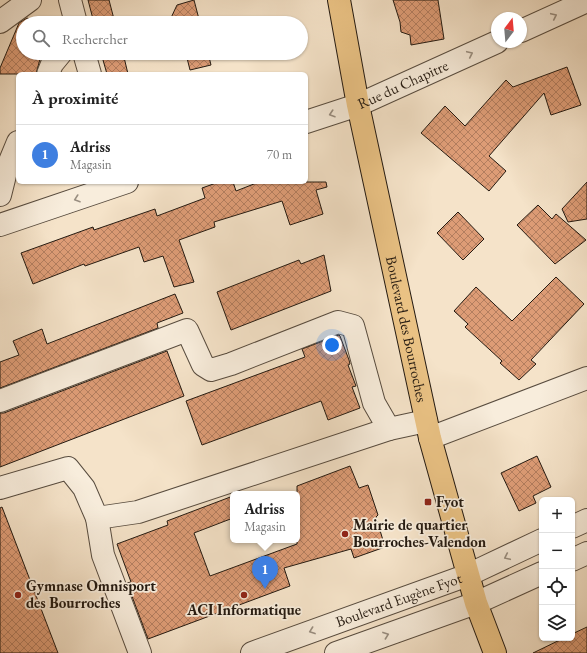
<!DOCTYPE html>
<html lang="fr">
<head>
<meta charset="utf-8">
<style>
  body { margin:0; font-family:"EB Garamond",serif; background:#f6f6f6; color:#222 }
  .controls { position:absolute; right:12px; bottom:12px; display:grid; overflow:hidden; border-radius:6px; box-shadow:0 1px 3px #0004 }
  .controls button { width:36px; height:36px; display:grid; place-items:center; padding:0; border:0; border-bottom:1px solid #e0e0e0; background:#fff; color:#222; font:20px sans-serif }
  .compass { position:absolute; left:491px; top:12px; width:36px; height:36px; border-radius:50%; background:#fff; box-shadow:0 1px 3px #0004; rotate:16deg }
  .you { position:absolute; left:332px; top:345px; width:14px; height:14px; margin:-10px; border:3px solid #fff; border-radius:50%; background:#1a73e8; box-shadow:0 0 0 6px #1a73e833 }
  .badge { display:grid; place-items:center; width:26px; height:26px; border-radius:50%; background:#8f2418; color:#fff; font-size:13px; font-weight:700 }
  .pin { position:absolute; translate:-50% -33px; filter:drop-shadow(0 1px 2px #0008) }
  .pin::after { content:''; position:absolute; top:21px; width:14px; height:12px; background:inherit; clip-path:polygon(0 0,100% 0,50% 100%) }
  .popup { position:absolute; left:230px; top:491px; width:70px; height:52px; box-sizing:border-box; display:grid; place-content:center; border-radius:6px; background:#fff; filter:drop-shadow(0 1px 3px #0005); font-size:13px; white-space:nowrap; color:#767676 }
  .popup b { font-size:15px; color:#222 }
  .popup::after { content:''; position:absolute; left:50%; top:100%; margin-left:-8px; border:8px solid transparent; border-top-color:#fff }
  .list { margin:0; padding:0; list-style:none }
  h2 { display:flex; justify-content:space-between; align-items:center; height:52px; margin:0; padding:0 16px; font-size:17px }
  h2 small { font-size:13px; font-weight:400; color:#767676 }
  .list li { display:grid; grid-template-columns:26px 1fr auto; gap:12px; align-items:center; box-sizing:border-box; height:60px; padding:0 16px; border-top:1px solid #e0e0e0 }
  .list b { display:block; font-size:15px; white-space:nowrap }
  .list p { margin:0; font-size:13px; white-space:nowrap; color:#767676 }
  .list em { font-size:13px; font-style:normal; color:#767676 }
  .icon { flex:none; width:22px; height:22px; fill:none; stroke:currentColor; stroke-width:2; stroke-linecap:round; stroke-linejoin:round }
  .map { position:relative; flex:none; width:587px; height:653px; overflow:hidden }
  .search { position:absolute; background:#fff; box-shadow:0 1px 3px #0004; left:16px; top:16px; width:292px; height:44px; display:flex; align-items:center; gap:10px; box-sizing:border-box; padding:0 14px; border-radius:22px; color:#767676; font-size:15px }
  .panel { position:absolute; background:#fff; box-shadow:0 1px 3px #0004; left:16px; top:72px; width:292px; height:112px; border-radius:6px }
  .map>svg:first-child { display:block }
</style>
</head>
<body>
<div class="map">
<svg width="587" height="653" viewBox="0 0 587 653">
  <defs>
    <pattern id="building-cross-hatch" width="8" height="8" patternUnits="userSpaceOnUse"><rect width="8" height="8" fill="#dd9c76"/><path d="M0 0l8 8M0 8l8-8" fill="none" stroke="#b37e5f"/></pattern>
  </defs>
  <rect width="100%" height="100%" fill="#f5e3c9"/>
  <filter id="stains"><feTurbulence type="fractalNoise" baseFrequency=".005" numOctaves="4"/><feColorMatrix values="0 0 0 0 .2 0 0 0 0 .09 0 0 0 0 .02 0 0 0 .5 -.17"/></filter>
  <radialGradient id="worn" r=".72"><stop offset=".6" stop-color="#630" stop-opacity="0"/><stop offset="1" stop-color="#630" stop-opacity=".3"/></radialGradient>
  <path fill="url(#building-cross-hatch)" stroke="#241a11" d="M88,0H109L115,23H94Z
    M194,0L200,23H170V20L177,5Z
    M393,0H438L444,39L411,45L410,35L401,32L400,22Z
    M27,18L38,23H23V53H45L40,59L36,74H0V68L19,23Z
    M101,53H123L128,74H107Z
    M178,53H208L211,65L190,70L187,58L179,59Z
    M567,67L581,105L551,115L544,93L489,156L506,171L489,191L421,133L445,106L465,126L506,80L513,87Z
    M219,182H233L236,191L259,182H326L327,187L316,190L323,214L290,225L282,201L214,222L215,227L179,240L194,282L174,287L163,256L144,262L139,247L85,266L84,264L33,284L21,253L93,227L94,230L155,209L157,216L205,198L202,188Z
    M587,182V219L568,222L562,209Z
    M538,205L552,219L556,214L586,240L555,264L517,225Z
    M458,212L484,239L463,260L437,233Z
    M324,255L331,291L231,330L217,292L299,260L301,264Z
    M556,277L584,304L531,360L536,364L519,380L500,363L502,361L465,327L468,324L454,311L476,287L512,321Z
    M175,294L183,313L157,323L158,328L0,388V362L19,355L13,341L42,329L47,344Z
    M339,335L340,336L349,360L350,364L348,365L356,386L352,387L360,408L328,420L321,401L202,445L186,401L305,357L302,349Z
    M167,351L184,396L0,467V413H4Z
    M537,456L551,487L533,496L536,503L519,511L501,473Z
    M350,466L359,488L368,485L378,515L376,517L385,547L354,558L351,549L284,568L290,586L148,639L127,583L131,582L117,544L168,525L167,521L233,496V518L194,533L210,576L297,544V486Z
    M2,507L58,653H0V508Z
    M587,627V653H533L564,638H572V634Z"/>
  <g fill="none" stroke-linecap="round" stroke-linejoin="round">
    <g stroke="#584c3f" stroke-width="24">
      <g id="minor">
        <path d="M70,0L76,23"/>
        <path d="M0,22L30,0"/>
        <path d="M521,31L587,1"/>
        <path d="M84,53L90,74"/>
        <path d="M48,74L52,64L61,53"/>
        <path id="s1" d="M306,122L358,105L497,42"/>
        <path d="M0,195L6,171L18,142"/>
        <path d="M0,225L127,182"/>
        <path d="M0,401L187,330L203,365L211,370L231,364L338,322L353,326L374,403L389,429"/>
        <path d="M430,438L587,378"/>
        <path d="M0,488L68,468L84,488L97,518L103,555L140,653"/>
        <path d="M97,518L138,512L389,429L426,421"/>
        <path d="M572,527L587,520"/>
        <path d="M572,560L587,553"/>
        <path id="s2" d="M252,653L468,575L542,540"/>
        <path d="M336,653L476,603L542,573"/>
      </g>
    </g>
    <g stroke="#241a11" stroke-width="24">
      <g id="major">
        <path id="s3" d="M339,0L358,105L430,438L476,603L495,653"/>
      </g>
    </g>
    <use href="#minor" stroke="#f8eddc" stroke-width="22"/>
    <use href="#major" stroke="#eac284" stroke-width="22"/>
  </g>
  <defs><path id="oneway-chevron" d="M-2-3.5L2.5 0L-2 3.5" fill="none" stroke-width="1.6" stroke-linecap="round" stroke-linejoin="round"/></defs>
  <g stroke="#998e81">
    <use href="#oneway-chevron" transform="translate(554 16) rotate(-25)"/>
    <use href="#oneway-chevron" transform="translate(470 54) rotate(-25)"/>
    <use href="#oneway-chevron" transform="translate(332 114) rotate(162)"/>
    <use href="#oneway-chevron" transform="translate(77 199) rotate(161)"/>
    <use href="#oneway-chevron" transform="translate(507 557) rotate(155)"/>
    <use href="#oneway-chevron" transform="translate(312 631) rotate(160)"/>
    <use href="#oneway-chevron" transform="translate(386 635) rotate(-20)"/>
  </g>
  <g fill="#8f2418" stroke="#f8eddc" stroke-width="1.5">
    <rect x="424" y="498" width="8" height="8" rx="2"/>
    <circle cx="345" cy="534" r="4"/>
    <circle cx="18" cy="595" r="4"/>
    <circle cx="244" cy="595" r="4"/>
  </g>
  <g text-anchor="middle" stroke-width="3.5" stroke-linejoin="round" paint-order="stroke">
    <g font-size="15" fill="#241a11" stroke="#f8eddc">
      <text dy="5" stroke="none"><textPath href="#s1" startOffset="104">Rue du Chapitre</textPath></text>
      <text dy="5" stroke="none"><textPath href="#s3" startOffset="336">Boulevard des Bourroches</textPath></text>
      <text dy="5" stroke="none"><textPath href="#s2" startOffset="156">Boulevard Eugène Fyot</textPath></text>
    </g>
    <g font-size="15" font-weight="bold" fill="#241a11" stroke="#f8eddc" text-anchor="start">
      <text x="436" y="507">Fyot</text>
      <text x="353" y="530">Mairie de quartier<tspan x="353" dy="17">Bourroches-Valendon</tspan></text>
      <text x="26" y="591">Gymnase Omnisport<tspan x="26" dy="17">des Bourroches</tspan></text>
      <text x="244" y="615" text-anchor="middle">ACI Informatique</text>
    </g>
  </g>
  <rect width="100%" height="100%" filter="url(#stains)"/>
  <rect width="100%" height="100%" fill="url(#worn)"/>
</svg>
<div class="controls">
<button>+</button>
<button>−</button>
<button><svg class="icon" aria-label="locate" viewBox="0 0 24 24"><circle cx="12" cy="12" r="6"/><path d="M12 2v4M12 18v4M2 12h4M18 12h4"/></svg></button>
<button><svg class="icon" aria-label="layers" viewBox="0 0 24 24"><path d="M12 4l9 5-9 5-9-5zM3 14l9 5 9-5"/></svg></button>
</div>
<svg class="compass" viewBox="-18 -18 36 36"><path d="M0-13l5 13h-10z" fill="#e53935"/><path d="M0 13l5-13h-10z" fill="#767676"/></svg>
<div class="you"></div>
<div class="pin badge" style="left:265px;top:589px;background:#3f7fe0">1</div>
<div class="popup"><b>Adriss</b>Magasin</div>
<div class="search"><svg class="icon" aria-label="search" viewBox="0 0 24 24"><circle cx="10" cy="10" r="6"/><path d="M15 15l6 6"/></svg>Rechercher</div>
<section class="panel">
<h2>À proximité<small></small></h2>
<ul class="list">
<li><span class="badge" style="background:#3f7fe0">1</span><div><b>Adriss</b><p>Magasin</p></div><em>70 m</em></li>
</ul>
</section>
</div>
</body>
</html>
